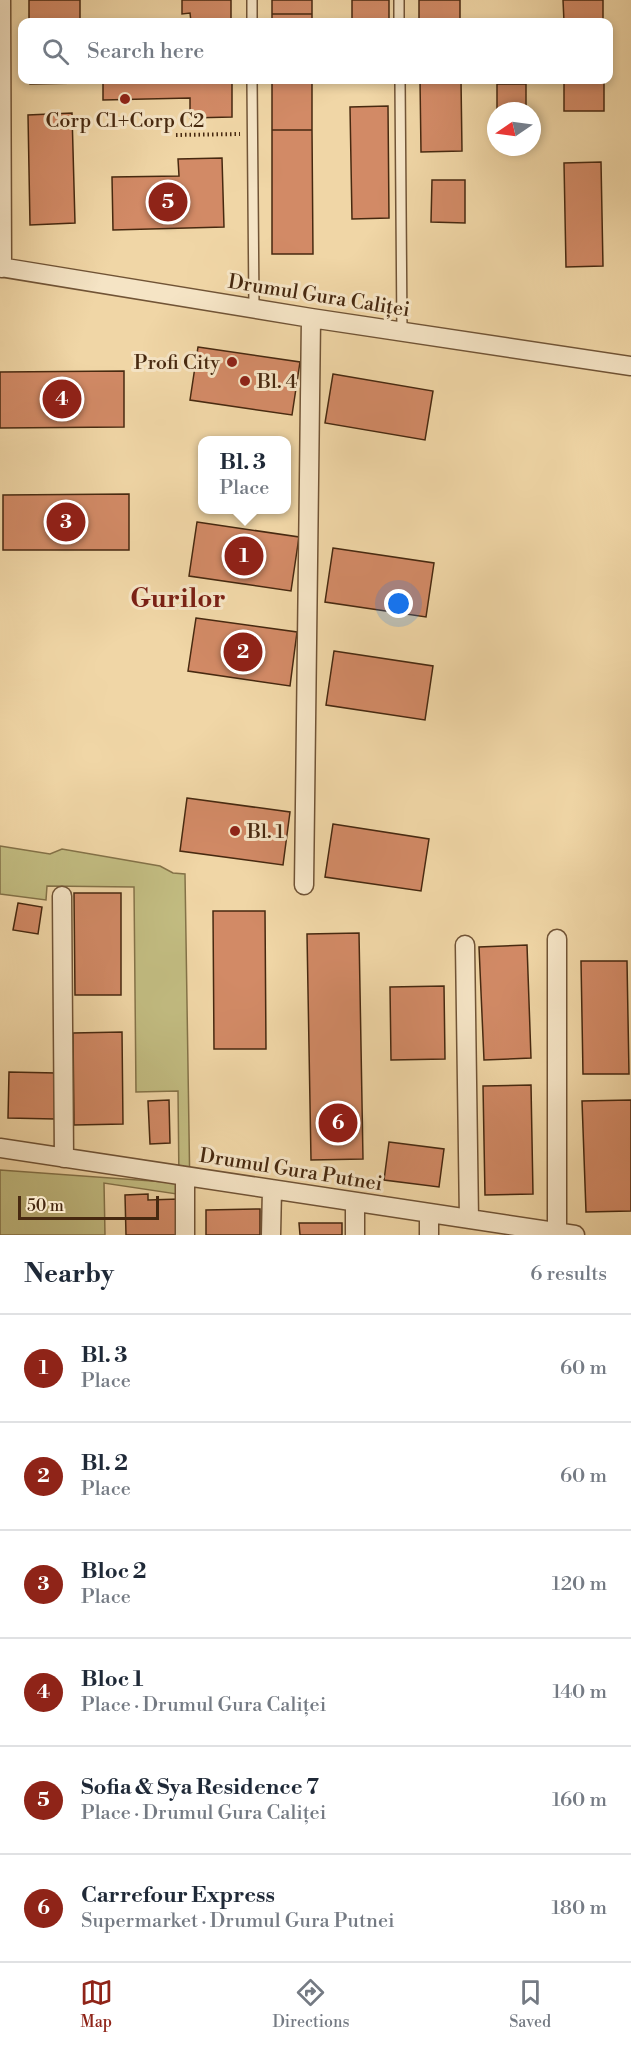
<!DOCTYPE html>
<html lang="en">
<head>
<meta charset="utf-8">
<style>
  body { margin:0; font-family:"Libre Bodoni",serif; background:#f2f2f3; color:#1f2937 }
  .compass { position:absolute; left:487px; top:102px; width:54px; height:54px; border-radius:50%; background:#fff; box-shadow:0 3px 9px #0003; rotate:257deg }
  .scale { position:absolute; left:18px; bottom:15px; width:141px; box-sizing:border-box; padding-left:6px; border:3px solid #472910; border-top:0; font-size:16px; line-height:21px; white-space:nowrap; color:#472910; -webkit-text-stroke:4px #f5e4c5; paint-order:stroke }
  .you { position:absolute; left:399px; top:604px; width:21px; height:21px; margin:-15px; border:4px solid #fff; border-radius:50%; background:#1a73e8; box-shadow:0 0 0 9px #1a73e833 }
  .badge { display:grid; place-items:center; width:39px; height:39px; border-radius:50%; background:#8f2418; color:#fff; font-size:20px; font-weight:700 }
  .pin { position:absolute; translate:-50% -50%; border:3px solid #fff; box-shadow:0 2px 6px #0006 }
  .popup { position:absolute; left:198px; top:436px; width:93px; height:78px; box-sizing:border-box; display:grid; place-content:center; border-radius:12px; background:#fff; filter:drop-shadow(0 2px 4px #0005); font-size:20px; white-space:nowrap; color:#747a83 }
  .popup b { font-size:22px; color:#1f2937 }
  .popup::after { content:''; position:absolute; left:50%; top:100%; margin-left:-12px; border:12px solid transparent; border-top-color:#fff }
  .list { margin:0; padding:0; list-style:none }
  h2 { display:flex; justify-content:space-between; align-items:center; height:78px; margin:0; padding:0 24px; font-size:26px }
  h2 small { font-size:20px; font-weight:400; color:#747a83 }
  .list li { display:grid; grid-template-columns:39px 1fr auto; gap:18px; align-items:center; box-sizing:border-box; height:108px; padding:0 24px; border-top:2px solid #e0e1e3 }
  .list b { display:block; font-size:22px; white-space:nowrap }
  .list p { margin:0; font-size:20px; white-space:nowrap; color:#747a83 }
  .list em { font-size:20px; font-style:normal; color:#747a83 }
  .icon { flex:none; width:33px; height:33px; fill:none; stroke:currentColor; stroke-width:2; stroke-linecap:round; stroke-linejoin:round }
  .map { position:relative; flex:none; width:631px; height:1235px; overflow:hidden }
  .search { position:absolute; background:#fff; box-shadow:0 3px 9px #0003; left:18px; right:18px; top:18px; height:66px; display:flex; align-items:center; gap:15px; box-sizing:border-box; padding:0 21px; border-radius:12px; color:#747a83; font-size:22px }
  .sheet { height:726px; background:#fff }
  nav { display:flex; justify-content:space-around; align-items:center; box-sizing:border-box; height:84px; border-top:2px solid #e0e1e3; background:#fff; font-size:16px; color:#747a83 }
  nav a { display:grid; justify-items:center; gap:3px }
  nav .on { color:#8f2418 }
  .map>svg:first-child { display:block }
</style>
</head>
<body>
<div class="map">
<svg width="631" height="1235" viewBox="0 0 631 1235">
  <rect width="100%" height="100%" fill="#f0d6a6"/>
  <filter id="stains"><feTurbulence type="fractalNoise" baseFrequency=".00333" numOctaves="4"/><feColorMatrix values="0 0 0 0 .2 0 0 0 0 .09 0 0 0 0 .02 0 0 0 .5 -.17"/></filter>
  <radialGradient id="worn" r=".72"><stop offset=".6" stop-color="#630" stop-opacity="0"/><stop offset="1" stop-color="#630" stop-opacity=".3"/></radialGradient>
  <path fill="#c2bc81" stroke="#847248" stroke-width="1.5" d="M0,846L50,854L62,849L160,866L173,873L185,874L190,1196L104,1183L105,1235H0V1170L179,1183L178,1091L136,1092L134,887L47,886L46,900L0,894Z"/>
  <path fill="#d28a66" stroke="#472910" stroke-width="1.5" d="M29,0H80V22H29Z
    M182,0H231V22H191L190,13L182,14Z
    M272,0H312V14H272Z
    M352,0H389V22H352Z
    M419,0H460V22H419Z
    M563,0H603V22H564Z
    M272,14H312V22H272Z
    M30,80H81V83L30,84Z
    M103,80H232V117L190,118V98L103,100Z
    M272,80H312V130H272Z
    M420,80H461L462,151L421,152Z
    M564,80H604V111H564Z
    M497,84H526V111H497Z
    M388,106L389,218L352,219L350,107Z
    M72,113L75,223L30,225L28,115Z
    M272,130H312L313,254H272Z
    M222,158L224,227L113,230L112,177L179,176L178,159Z
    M601,162L603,266L566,267L564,163Z
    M432,180H465V223L431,222Z
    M198,347L300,362L292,415L190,400Z
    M124,371V427L0,428V372Z
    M333,374L433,391L425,440L325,423Z
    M129,494V550H3V495Z
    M197,522L299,537L291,591L189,576Z
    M333,548L434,563L426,617L325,602Z
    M196,618L297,632L290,686L188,671Z
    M334,651L433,666L425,720L326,705Z
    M187,798L290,812L283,865L180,851Z
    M333,824L429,839L421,891L325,877Z
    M74,893H121V995H75Z
    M18,903L42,907L38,934L13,930Z
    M213,911H265L266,1049H214Z
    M359,933L363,1159L311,1160L307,934Z
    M527,945L531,1058L484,1060L479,947Z
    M581,961H627L629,1074H583Z
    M444,986L445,1059L391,1060L390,987Z
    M122,1032L123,1124L74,1125L73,1033Z
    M9,1072L56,1073L55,1119L8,1118Z
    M531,1085L533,1194L485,1195L483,1086Z
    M169,1100L170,1143L150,1144L148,1101Z
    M631,1100V1211L586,1212L582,1101Z
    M389,1142L444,1149L439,1187L384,1180Z
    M148,1194V1200L179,1199L180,1235H126L125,1195Z
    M260,1209V1235H206V1210Z
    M299,1223H342V1235H300Z"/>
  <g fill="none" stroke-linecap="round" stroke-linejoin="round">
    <g stroke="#715436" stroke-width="12">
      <path id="service" d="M252,0V22
        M399,0V22
        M252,80L254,308
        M400,80L402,332"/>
    </g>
    <g stroke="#715436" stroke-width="21">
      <path id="minor" d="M1,0L2,268
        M0,267L311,318L631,366
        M304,885L311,318
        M62,896L64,1158
        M465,945L469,1219
        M0,1148L575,1235
        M185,1176V1235
        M355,1202V1235
        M557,1232V939
        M271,1235L272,1189
        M429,1235V1213"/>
    </g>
    <path stroke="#472910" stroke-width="4" stroke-dasharray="1.5 3" stroke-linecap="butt" d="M176,135L240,134"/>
    <use href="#service" stroke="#f5e4c5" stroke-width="9"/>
    <use href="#minor" stroke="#f5e4c5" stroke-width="18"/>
  </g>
  <g fill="#8f2418" stroke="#f5e4c5" stroke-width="2">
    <circle cx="125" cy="99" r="6"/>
    <circle cx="232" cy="362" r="6"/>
    <circle cx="245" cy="381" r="6"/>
    <circle cx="235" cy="831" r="6"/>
  </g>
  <g text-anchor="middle" stroke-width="6" stroke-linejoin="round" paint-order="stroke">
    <g font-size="20" fill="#472910" stroke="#f5e4c5" text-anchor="start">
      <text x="125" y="127" text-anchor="middle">Corp C1+Corp C2</text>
      <text x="220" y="369" text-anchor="end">Profi City</text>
      <text x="257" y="388">Bl. 4</text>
      <text x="247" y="838">Bl. 1</text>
    </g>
    <g font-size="20" fill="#472910" stroke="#f5e4c5">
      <text transform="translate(319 295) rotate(9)" y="7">Drumul Gura Caliței</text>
      <text transform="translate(291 1169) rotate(9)" y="7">Drumul Gura Putnei</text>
    </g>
    <g font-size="26" font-weight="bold" fill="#7a1f14" stroke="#f5e4c5">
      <text x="178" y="607">Gurilor</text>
    </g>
  </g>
  <rect width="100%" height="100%" filter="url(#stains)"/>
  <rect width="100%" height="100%" fill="url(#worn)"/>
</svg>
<svg class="compass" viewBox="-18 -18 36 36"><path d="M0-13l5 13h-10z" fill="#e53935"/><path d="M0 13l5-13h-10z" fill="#747a83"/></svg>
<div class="scale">50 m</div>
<div class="you"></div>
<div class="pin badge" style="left:244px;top:556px">1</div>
<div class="popup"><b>Bl. 3</b>Place</div>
<div class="pin badge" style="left:243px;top:652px">2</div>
<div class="pin badge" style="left:66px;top:522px">3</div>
<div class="pin badge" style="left:62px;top:399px">4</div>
<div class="pin badge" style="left:168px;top:202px">5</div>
<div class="pin badge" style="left:338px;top:1123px">6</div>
<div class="search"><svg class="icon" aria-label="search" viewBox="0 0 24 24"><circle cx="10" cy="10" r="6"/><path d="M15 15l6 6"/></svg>Search here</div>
</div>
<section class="sheet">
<h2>Nearby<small>6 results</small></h2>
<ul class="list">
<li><span class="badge">1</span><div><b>Bl. 3</b><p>Place</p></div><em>60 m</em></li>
<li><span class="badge">2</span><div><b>Bl. 2</b><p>Place</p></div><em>60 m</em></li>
<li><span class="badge">3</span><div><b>Bloc 2</b><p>Place</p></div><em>120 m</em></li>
<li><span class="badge">4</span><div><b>Bloc 1</b><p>Place · Drumul Gura Caliței</p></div><em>140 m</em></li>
<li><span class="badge">5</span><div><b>Sofia &amp; Sya Residence 7</b><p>Place · Drumul Gura Caliței</p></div><em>160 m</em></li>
<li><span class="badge">6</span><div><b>Carrefour Express</b><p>Supermarket · Drumul Gura Putnei</p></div><em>180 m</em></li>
</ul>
</section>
<nav>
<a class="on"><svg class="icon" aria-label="map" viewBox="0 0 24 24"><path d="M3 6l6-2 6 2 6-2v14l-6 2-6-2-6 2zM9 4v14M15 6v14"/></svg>Map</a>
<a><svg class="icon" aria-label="directions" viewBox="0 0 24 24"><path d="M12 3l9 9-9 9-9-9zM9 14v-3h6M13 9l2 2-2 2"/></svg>Directions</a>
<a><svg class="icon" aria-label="saved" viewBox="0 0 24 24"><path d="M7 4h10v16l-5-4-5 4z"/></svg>Saved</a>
</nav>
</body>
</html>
